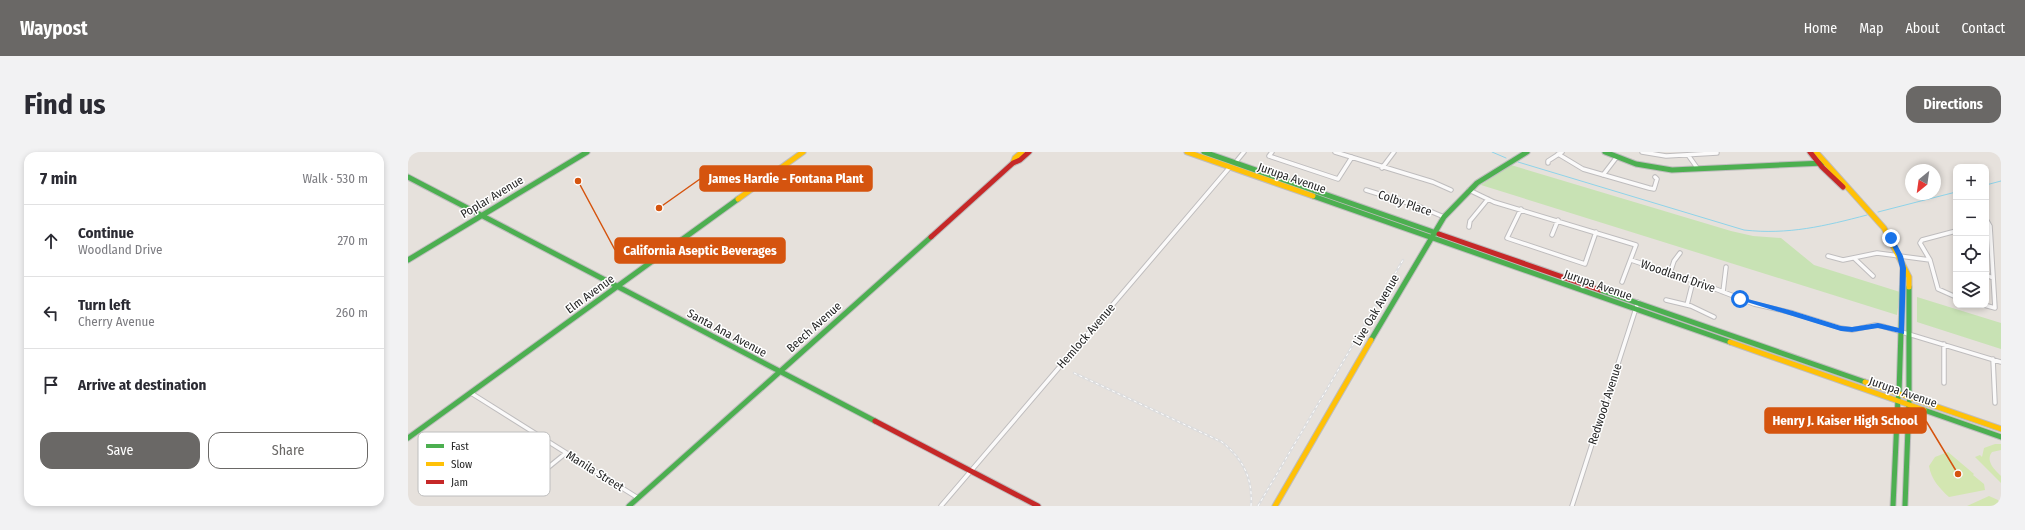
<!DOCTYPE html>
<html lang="en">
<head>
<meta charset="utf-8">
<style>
  body { margin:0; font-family:"Fira Sans Condensed",sans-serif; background:#f2f2f3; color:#2b2b33 }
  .controls { position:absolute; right:12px; top:12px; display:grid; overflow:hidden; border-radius:8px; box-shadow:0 2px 6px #0003 }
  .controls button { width:36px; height:36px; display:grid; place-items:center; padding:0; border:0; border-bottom:1px solid #e1e1e2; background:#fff; color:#2b2b33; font:20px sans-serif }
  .compass { position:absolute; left:1497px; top:12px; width:36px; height:36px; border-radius:50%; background:#fff; box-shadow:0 2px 6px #0003; rotate:209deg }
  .stop { position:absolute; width:12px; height:12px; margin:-9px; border:3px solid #1a73e8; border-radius:50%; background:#fff }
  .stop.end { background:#1a73e8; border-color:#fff; box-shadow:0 1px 4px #0008 }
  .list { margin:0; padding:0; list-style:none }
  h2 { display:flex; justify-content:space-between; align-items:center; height:52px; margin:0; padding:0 16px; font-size:17px }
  h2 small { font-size:13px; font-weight:400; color:#7c7c81 }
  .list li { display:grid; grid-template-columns:26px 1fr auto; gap:12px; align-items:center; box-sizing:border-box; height:72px; padding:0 16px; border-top:1px solid #e1e1e2 }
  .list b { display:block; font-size:15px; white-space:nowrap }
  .list p { margin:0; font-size:13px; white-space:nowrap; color:#7c7c81 }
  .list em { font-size:13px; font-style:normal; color:#7c7c81 }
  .actions { display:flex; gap:8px; padding:12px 16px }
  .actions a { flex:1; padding:9px 0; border:1px solid #6a6866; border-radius:12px; text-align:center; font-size:14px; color:#6a6866 }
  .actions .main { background:#6a6866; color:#fff }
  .icon { flex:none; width:22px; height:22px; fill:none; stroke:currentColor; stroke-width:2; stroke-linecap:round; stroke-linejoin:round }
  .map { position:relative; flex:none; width:1593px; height:354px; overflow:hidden; border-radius:12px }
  header { display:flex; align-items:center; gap:24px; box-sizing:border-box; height:56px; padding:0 20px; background:#6a6866; color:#fff }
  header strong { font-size:19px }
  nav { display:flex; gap:22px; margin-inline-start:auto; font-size:14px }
  .intro { display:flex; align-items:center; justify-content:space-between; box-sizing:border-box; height:96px; padding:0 24px }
  h1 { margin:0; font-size:28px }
  .button { padding:10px 18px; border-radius:12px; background:#6a6866; color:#fff; font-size:14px; font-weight:700 }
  main { display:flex; gap:24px; padding:0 24px }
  aside { flex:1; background:#fff; border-radius:12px; box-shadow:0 2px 6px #0003 }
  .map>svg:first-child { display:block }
</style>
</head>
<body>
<header>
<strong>Waypost</strong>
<nav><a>Home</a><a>Map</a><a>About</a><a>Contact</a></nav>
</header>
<div class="intro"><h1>Find us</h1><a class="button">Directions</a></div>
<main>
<aside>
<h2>7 min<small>Walk · 530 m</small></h2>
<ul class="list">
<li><svg class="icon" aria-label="ahead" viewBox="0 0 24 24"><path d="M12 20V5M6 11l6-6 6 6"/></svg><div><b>Continue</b><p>Woodland Drive</p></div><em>270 m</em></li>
<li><svg class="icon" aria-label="left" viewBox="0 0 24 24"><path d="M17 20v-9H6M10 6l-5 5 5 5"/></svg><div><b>Turn left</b><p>Cherry Avenue</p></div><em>260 m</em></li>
<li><svg class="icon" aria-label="arrive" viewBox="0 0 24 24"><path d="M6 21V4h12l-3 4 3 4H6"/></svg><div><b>Arrive at destination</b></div></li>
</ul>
<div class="actions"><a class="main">Save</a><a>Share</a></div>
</aside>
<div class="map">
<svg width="1593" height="354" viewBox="0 0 1593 354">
  <rect width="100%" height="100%" fill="#e6e1dc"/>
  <path fill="#c8e2b4" d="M1103,13L1323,79L1345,84L1373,86L1406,113L1492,140L1489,163L1073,33Z
    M1509,145L1593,171V197L1509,170Z"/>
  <path fill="#d3e6b1" d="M1587,292H1593V298L1584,300C1577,309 1587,318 1593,324V331L1567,305L1572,303L1574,305L1576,296Z
    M1540,300L1566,322L1565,323L1576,332L1577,338L1541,345C1532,337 1523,327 1521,314L1527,305Z
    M1581,344L1590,348L1593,354H1559Z"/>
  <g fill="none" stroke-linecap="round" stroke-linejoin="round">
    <path stroke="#8ed3e9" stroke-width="1" d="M1084,0L1098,6
      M1110,10L1336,78C1380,83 1417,74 1459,63
      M1578,33L1593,29
      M1470,60L1548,40"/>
    <g stroke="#bfbdbe" stroke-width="5.5">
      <path id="street" d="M864,0L861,4L930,27L944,5
        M927,0L1025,30L1043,38
        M1234,0L1258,4L1309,1
        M1150,2L1175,17L1241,36L1246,37L1249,27L1247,25
        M1280,3L1290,17
        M827,11L836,0
        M1140,11V9L1154,0
        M974,16L986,0
        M1195,23L1208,6
        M958,38L1010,54L1036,65
        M1061,38L1086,50L1228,93L1214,130
        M1113,57L1099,86L1177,112L1188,80
        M1061,75L1062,69L1080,47
        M1548,79L1514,88L1512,91L1522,108L1530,137L1548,145
        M1144,83L1150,68
        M1420,104L1435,108L1469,101L1522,108
        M1446,106L1465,124
        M1223,108L1300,134L1346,152L1385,161L1433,176L1444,178L1467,173L1474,174L1593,210
        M1262,121L1266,109L1272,101
        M1578,123L1585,126
        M1315,140L1318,115
        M1258,148L1283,154L1306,165
        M1279,153L1285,129
        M1576,153L1587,156L1582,74L1578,67
        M1536,192V231
        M1585,207L1587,251
        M63,241L230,346
        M121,331L158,301
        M533,354L822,15
        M1164,354L1230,150"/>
    </g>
    <g stroke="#bfbdbe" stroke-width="7">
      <path id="fast" d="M796,0L1031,82
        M1197,0L1228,12L1264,18L1416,11
        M0,25L467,269
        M905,44L1322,190
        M0,108L179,0
        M1501,135V245
        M1192,138L1457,230
        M963,188L1036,65L1069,31L1119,0
        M1491,241L1495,116
        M1516,258L1593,285
        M0,286L330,47
        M221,354L523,85
        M1485,354L1490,246
        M1497,354L1501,250"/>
    </g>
    <g stroke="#bfbdbe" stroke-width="7">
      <path id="slow" d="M779,0L905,44
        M1408,0L1476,76L1501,125V135
        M605,11L607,6L614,0
        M330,47L395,0
        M1322,190L1516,258
        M1457,230L1593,277
        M867,354L963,188"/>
    </g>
    <g stroke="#bfbdbe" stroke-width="7">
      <path id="jam" d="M1402,0L1414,15L1435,35
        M1031,82L1192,138
        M523,85L605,11L612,8L621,0
        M467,269L630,354"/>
    </g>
    <use href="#street" stroke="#fbfafa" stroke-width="3.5"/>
    <use href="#fast" stroke="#4caf50" stroke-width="5"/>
    <use href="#slow" stroke="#ffc107" stroke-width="5"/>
    <use href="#jam" stroke="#c62828" stroke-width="5"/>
    <g stroke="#dcdcdd" stroke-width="2.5">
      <path id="rail" d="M666,221L814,290C835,307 845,326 843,354
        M850,354L995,108"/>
    </g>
    <use href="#rail" stroke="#fff" stroke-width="1" stroke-dasharray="3" stroke-linecap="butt"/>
  </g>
  <path fill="#1a73e8" d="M1483,84L1485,85L1495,104L1498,116L1496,182L1470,176L1444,180L1433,179L1329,147L1332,145L1385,159L1433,174L1444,175L1470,171L1491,176L1492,116L1489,104L1480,86Z"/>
  <g text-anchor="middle" stroke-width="3" stroke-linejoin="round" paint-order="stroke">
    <g font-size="12" fill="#272727" stroke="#fff">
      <text transform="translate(884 26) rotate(19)" y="4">Jurupa Avenue</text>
      <text transform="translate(84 45) rotate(-31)" y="4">Poplar Avenue</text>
      <text transform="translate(997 51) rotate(19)" y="4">Colby Place</text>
      <text transform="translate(1270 124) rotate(19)" y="4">Woodland Drive</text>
      <text transform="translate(1190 133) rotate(19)" y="4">Jurupa Avenue</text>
      <text transform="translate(182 142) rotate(-36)" y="4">Elm Avenue</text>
      <text transform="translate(968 158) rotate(-60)" y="4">Live Oak Avenue</text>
      <text transform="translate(406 175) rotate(-42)" y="4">Beech Avenue</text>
      <text transform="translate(319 181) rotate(28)" y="4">Santa Ana Avenue</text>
      <text transform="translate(678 184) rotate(-49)" y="4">Hemlock Avenue</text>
      <text transform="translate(1495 240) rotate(19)" y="4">Jurupa Avenue</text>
      <text transform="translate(1197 252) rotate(-72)" y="4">Redwood Avenue</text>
      <text transform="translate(187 319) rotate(32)" y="4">Manila Street</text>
    </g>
  </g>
  <rect x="10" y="280" width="132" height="64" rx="6" fill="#fff" stroke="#bebebe" stroke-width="1"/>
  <rect x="18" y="292" width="18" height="4" fill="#4caf50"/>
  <rect x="18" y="310" width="18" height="4" fill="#ffc107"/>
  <rect x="18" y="328" width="18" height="4" fill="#c62828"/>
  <g font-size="11" fill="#272727">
    <text x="43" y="298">Fast</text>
    <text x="43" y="316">Slow</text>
    <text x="43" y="334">Jam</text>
  </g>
  <path fill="none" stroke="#d5540f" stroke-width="1.5" d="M251 56L292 27M170 29L207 98M1550 322L1518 269"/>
  <g fill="#d5540f" stroke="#fff" stroke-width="1.5">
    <circle cx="251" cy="56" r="4"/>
    <circle cx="170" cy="29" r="4"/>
    <circle cx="1550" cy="322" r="4"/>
  </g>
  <g fill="#d5540f" stroke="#d5540f" stroke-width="1.5">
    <rect x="292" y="14" width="172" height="25" rx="4"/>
    <rect x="207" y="86" width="170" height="25" rx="4"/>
    <rect x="1357" y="256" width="161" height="25" rx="4"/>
  </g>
  <g font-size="13" text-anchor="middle" font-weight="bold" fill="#fff">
    <text x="378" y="31">James Hardie - Fontana Plant</text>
    <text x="292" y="103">California Aseptic Beverages</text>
    <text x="1437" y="273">Henry J. Kaiser High School</text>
  </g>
</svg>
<div class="controls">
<button>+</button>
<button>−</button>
<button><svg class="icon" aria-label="locate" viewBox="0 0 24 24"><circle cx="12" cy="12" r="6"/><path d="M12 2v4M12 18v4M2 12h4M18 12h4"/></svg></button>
<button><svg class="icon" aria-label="layers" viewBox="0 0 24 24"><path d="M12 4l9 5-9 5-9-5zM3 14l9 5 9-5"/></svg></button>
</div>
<svg class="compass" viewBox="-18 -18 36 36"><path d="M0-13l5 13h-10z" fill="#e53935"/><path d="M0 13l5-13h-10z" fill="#7c7c81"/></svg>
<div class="stop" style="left:1332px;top:147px"></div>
<div class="stop end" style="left:1483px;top:86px"></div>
</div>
</main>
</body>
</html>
